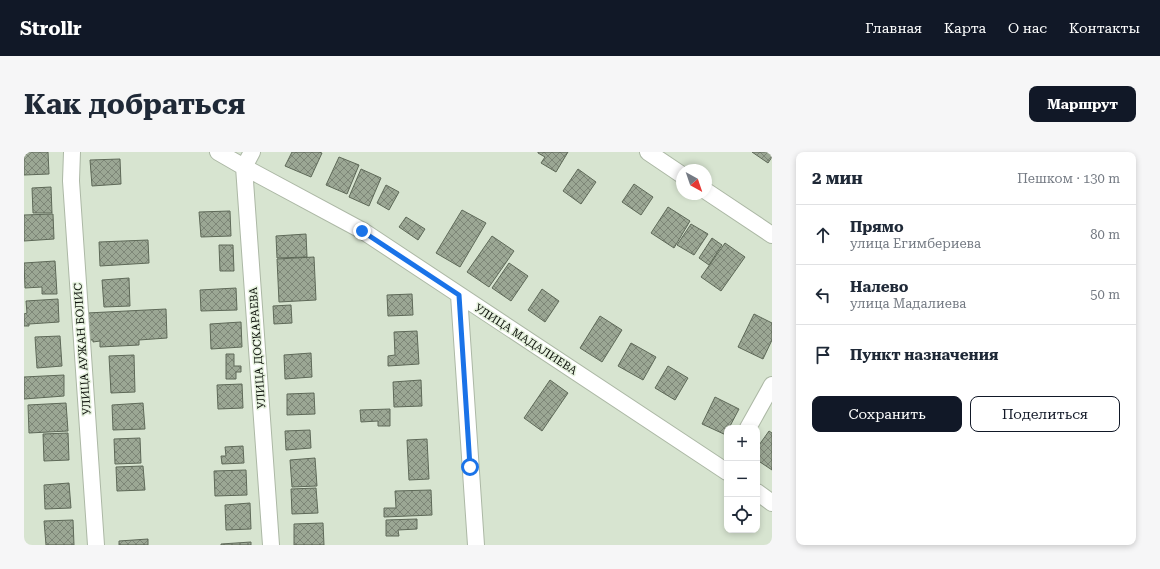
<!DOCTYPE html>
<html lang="ru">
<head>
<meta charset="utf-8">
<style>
  body { margin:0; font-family:"Roboto Serif",serif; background:#f6f6f7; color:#1f2937 }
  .controls { position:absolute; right:12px; bottom:12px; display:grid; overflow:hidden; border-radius:8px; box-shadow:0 2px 6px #0003 }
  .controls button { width:36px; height:36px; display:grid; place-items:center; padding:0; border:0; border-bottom:1px solid #e0e1e3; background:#fff; color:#1f2937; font:20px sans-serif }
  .compass { position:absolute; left:652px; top:12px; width:36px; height:36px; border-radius:50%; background:#fff; box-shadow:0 2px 6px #0003; rotate:140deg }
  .stop { position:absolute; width:12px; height:12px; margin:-9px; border:3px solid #1a73e8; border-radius:50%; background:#fff }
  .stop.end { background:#1a73e8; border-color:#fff; box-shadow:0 1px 4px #0008 }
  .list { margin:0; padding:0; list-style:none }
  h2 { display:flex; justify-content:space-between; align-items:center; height:52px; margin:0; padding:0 16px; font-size:17px }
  h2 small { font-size:13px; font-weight:400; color:#747a83 }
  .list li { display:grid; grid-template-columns:26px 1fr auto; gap:12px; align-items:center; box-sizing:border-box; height:60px; padding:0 16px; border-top:1px solid #e0e1e3 }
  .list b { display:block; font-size:15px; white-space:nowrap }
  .list p { margin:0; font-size:13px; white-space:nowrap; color:#747a83 }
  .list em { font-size:13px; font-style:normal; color:#747a83 }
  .actions { display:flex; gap:8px; padding:12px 16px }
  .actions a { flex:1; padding:9px 0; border:1px solid #111827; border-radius:8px; text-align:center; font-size:14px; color:#111827 }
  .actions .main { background:#111827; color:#fff }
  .icon { flex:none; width:22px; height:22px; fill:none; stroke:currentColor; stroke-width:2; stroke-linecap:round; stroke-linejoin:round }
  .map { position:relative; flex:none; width:748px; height:393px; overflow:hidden; border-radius:8px }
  header { display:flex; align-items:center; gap:24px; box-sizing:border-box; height:56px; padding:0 20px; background:#111827; color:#fff }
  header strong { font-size:19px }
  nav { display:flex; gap:22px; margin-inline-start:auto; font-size:14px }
  .intro { display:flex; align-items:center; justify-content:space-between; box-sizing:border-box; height:96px; padding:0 24px }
  h1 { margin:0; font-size:28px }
  .button { padding:10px 18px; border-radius:8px; background:#111827; color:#fff; font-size:14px; font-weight:700 }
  main { display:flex; gap:24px; padding:0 24px }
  aside { flex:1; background:#fff; border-radius:8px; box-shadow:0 2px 6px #0003 }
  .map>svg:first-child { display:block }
</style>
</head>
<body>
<header>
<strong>Strollr</strong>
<nav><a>Главная</a><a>Карта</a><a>О нас</a><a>Контакты</a></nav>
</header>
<div class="intro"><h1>Как добраться</h1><a class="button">Маршрут</a></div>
<main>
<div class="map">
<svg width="748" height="393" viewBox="0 0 748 393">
  <defs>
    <pattern id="building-cross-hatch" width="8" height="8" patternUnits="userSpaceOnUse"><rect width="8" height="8" fill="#9ba794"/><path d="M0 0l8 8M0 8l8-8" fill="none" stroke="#7d8677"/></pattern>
  </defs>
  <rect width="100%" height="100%" fill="#d7e4d0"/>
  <path fill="url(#building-cross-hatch)" stroke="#5e6958" d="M0,0H24L25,22L0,23Z
    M268,0H295L298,1L287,25L261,14Z
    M514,0H544L532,20L517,11L521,5L514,1Z
    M728,0H748V5L744,11Z
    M315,5L335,13L323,42L302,33Z
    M96,7L97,32L68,34L66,8Z
    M337,17L357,26L345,54L325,45Z
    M554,17L572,30L557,52L539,39Z
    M610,32L629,45L617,63L598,50Z
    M362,33L375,40L365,58L353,51Z
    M27,35L28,61H9L8,36Z
    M644,55L666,69L650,96L627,81Z
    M438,58L462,71L436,115L412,101Z
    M206,59L207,84L177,85L175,60Z
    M29,62L30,87L0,89V63Z
    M382,65L401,77L394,88L375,75Z
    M667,72L684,82L670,103L653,93Z
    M282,82L283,105L253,106L252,84Z
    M468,84L490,99L465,135L443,120Z
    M688,86L698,93L685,113L675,106Z
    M124,88L125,111L76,114L75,90Z
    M701,91L721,105L697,139L677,125Z
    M195,93H209L210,119H196Z
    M290,105L292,148L255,150L253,107Z
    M31,109L33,142H18V135L1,136L0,111Z
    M485,111L504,124L487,149L468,136Z
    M105,126L106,154L80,155L78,128Z
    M212,136L213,158L177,159L176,138Z
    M518,137L535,149L521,170L504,158Z
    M388,142L389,163L364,164L363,143Z
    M34,147L35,170L5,172V174H0V162L3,161L2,149Z
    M267,153L268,171L250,172L249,154Z
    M142,157L143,186L115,188V193L76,195V189L69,190V188H64L63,161Z
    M730,162L748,171V188L739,207L714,195Z
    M576,164L598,178L578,210L556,196Z
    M217,170L218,195L187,197L186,172Z
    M393,179L395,212L364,214V204L371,203L370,180Z
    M36,184L38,214L13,216L11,185Z
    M607,191L632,205L619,228L594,214Z
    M287,201L288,225L261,227L260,203Z
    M202,202H210V214H217V220H212V227H202Z
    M110,203L111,240L87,241L85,204Z
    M644,214L664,226L651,248L631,236Z
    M40,223V244L0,247V225Z
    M397,228L398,254L370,255L369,230Z
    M526,228L544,241L518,279L500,266Z
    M218,232L219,256L194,257L193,233Z
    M290,241L291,262L263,263V242Z
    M691,245L715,257L705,276H703L702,283L678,272Z
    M42,251L44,279L5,281L4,253Z
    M119,251L121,277L89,278L88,253Z
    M366,257V274H354V269L337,270L336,258Z
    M286,278L287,296L262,298L261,279Z
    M745,279L748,281V318L733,308V296Z
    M44,281L45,308L20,309L19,282Z
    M116,286L117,311L91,312L90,287Z
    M403,287L405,327L385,328L383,288Z
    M219,294L220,311L198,312L197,304H202L201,295Z
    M291,306L293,334L268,335L266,308Z
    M119,314L121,338L93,339L92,315Z
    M222,318L223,343L191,344L190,319Z
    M45,331L47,356L21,357L20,333Z
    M292,336L294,361L268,362L267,337Z
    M407,338L408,363L360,365V356H372L371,339Z
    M226,351L227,377L202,378L201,353Z
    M393,367V377L374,378L375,384H362V368Z
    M49,368L50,393H22L20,369Z
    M299,371L300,393H270V372Z
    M124,387V393H95V389Z
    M227,390V393H197V392Z"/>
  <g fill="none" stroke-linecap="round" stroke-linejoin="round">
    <g stroke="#acb8a5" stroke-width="18">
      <path id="minor" d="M48,0L47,29L72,393
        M194,0L220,15L339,79L703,320
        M228,0L220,15L247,393
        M624,0L658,23
        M682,39L748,83
        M435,143L452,393
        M724,276L748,233
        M733,340L748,351"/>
    </g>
    <use href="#minor" stroke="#fff" stroke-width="16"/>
  </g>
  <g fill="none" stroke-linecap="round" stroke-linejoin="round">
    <path stroke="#1a73e8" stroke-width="5" d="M338,79L435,143L446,315"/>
  </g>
  <g text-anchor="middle" stroke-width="3" stroke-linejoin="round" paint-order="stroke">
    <g font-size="11" fill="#0b0f09" stroke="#e5f1dd">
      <text transform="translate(502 187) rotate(33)" y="4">УЛИЦА МАДАЛИЕВА</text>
      <text transform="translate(233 196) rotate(-94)" y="4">УЛИЦА ДОСКАРАЕВА</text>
      <text transform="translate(58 197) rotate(-94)" y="4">УЛИЦА АУЖАН БОЛИС</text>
    </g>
  </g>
</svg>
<div class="controls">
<button>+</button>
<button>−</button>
<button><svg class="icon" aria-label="locate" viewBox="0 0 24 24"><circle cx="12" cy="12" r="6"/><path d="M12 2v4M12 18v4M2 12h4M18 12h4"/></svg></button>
</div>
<svg class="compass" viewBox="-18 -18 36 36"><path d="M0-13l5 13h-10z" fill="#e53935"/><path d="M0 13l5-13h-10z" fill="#747a83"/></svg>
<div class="stop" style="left:446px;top:315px"></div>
<div class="stop end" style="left:338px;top:79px"></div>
</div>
<aside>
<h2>2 мин<small>Пешком · 130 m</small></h2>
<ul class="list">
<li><svg class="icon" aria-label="ahead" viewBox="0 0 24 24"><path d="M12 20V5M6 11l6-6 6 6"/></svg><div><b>Прямо</b><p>улица Егимбериева</p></div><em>80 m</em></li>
<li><svg class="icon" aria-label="left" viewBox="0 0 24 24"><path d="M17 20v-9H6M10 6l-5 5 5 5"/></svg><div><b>Налево</b><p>улица Мадалиева</p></div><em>50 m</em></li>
<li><svg class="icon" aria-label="arrive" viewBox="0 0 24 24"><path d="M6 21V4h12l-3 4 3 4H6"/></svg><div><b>Пункт назначения</b></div></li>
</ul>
<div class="actions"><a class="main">Сохранить</a><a>Поделиться</a></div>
</aside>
</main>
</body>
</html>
